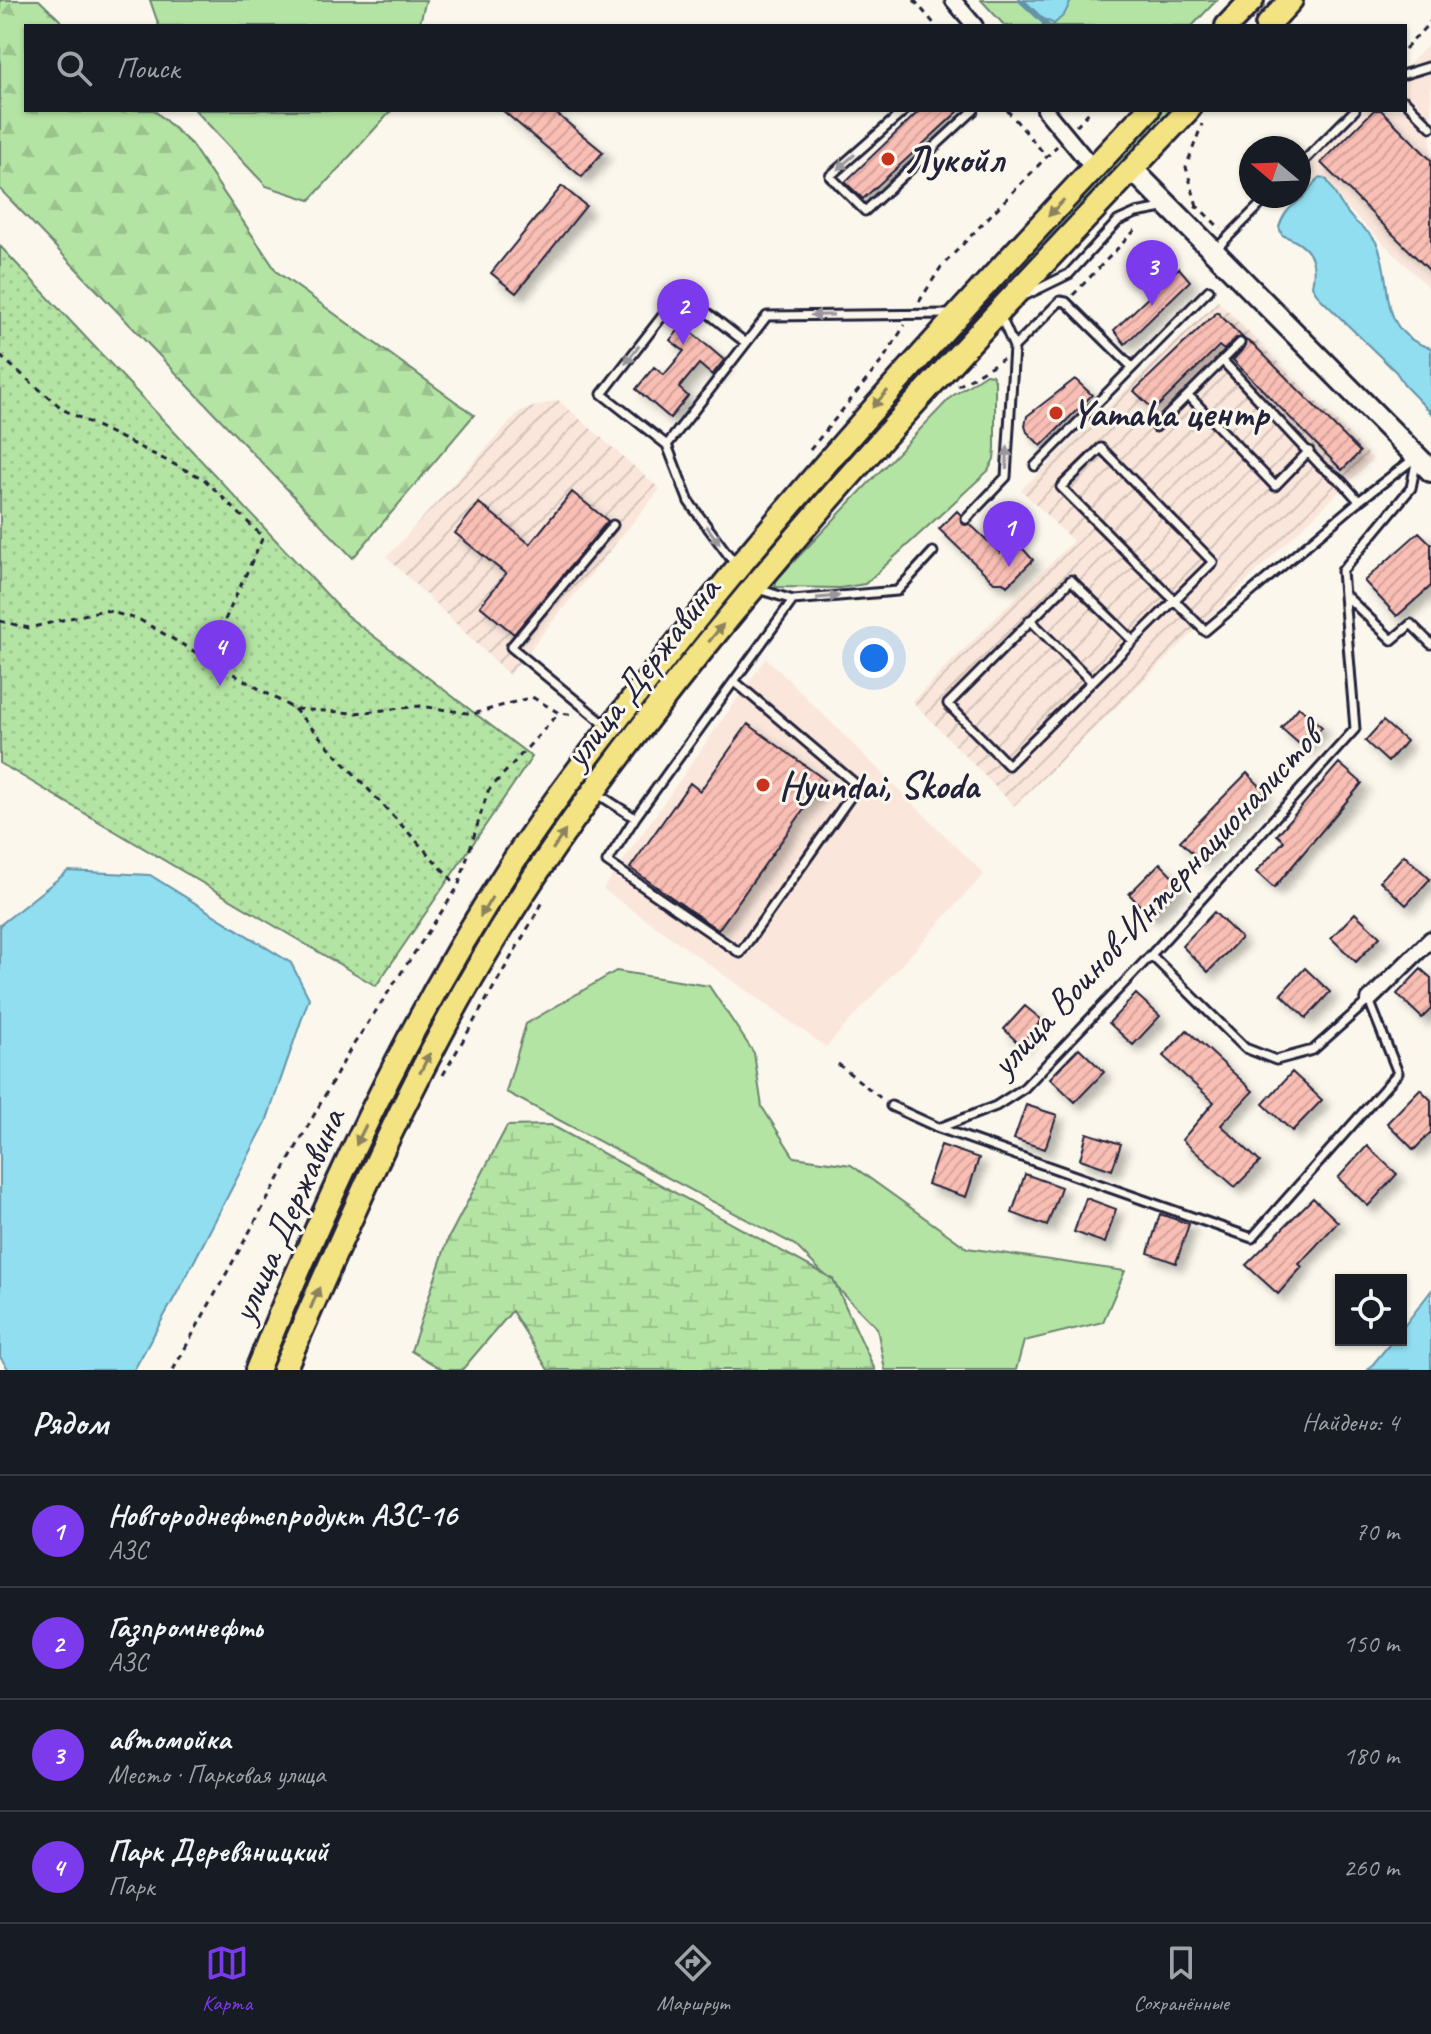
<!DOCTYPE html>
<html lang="ru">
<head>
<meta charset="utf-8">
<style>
  body { margin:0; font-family:Caveat,sans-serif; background:#20242c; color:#f1f3f6 }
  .controls { position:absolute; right:24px; bottom:24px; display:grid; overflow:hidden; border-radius:0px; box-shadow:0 2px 6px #0004 }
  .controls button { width:72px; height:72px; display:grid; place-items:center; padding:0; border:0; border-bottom:2px solid #363941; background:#171b24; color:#f1f3f6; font:40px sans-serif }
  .compass { position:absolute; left:1239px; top:136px; width:72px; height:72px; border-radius:50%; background:#171b24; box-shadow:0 2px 6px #0004; rotate:289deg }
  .you { position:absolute; left:874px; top:658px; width:28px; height:28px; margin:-20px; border:6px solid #fff; border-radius:50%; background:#1a73e8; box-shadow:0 0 0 12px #1a73e833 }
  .badge { display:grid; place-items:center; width:52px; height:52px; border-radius:50%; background:#7c3aed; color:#fff; font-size:26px; font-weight:700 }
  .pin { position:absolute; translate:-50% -66px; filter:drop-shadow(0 2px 4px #0008) }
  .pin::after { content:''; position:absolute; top:42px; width:28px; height:24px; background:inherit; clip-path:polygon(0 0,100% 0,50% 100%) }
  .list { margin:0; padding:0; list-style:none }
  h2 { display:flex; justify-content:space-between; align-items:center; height:104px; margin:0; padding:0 32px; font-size:34px }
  h2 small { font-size:26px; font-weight:400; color:#9ea1a6 }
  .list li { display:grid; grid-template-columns:52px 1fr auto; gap:24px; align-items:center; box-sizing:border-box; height:112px; padding:0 32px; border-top:2px solid #363941 }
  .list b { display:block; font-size:30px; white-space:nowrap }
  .list p { margin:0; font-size:26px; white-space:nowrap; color:#9ea1a6 }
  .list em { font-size:26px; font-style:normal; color:#9ea1a6 }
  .icon { flex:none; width:44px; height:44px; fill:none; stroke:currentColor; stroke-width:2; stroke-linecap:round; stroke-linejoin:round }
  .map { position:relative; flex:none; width:1431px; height:1370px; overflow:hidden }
  .search { position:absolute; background:#171b24; box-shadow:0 2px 6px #0004; left:24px; right:24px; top:24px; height:88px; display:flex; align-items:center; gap:20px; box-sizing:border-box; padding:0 28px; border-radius:0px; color:#9ea1a6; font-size:30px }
  .sheet { height:552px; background:#171b24 }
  nav { display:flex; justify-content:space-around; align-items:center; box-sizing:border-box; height:112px; border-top:2px solid #363941; background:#171b24; font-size:22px; color:#9ea1a6 }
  nav a { display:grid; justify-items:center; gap:4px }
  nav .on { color:#7c3aed }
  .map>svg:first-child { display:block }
</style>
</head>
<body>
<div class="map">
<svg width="1431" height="1370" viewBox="0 0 1431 1370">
  <defs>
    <pattern id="industrial-furrows" width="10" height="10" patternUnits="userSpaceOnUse" patternTransform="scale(2)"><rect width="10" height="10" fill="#fae6db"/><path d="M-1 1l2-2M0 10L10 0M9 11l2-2" fill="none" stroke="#d6c5bd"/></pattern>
    <pattern id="forest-firs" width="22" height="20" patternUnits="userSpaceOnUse" patternTransform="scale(2)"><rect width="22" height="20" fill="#b4e4a3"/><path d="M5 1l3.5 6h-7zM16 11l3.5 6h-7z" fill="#9ac38d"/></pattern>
    <pattern id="wetland-marsh" width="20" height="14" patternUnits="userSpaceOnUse" patternTransform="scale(2)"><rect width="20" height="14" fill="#b4e4a3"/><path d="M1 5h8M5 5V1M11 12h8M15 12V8" fill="none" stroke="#9ac38d"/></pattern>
    <pattern id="park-dots" width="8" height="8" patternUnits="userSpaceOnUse" patternTransform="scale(2)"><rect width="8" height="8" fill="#b4e4a3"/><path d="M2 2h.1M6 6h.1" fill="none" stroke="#9ac38d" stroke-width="1.8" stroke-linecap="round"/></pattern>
    <pattern id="building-hatch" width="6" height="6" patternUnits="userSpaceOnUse" patternTransform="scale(2)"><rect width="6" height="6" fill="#f9beb4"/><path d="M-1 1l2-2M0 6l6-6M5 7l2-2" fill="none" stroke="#d5a39c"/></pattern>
    <filter id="shadow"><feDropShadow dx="7" dy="7" stdDeviation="4" flood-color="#0004"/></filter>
  </defs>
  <rect width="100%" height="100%" fill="#fbf7ec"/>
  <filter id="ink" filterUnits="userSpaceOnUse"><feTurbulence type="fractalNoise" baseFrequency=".0125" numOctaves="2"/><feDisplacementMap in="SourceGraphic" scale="16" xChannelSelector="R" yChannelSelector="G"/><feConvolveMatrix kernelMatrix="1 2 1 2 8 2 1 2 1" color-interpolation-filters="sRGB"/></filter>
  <g filter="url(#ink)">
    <path fill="#fae6db" d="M1431,42V290L1307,168L1364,110H1405V69Z
      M766,658L984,874L826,1047L603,889Z"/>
    <path fill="url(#industrial-furrows)" d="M1218,301L1373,459L1014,806L912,701L1073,541L1021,490Z
      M558,400L660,489L509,675L387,557L520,411Z"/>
    <path fill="#b4e4a3" stroke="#6b836f" stroke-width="2" d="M150,0H426L419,26H159Z
      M981,0H1217L1192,26H1005Z
      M195,110H392L310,200L266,186Z
      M1160,110H1175L977,321L968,313Z
      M953,335L959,340L846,467L840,461Z
      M986,374L992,375L995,380V448L994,459L988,471L865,584L840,588L775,587L777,579L951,397Z
      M616,971L709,986L754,1053L762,1107L794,1157L851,1165L967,1248L1125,1271L1103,1322L1024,1341L1016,1370H885L877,1328L795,1245L506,1092L526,1024Z"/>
    <path fill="url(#forest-firs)" stroke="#6b836f" stroke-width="2" d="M0,0H39L66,26H26V110H154L191,144L277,272L474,415L353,558L0,189Z"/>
    <path fill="url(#wetland-marsh)" stroke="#6b836f" stroke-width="2" d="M551,1125L833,1279L875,1370H548L512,1311L462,1370H443L411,1351L448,1239L507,1126Z"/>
    <path fill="url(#park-dots)" stroke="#6b836f" stroke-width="2" d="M0,246L346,615L532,757L376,986L0,763Z"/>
    <path fill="#91def0" stroke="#6593a8" stroke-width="2" d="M1024,0H1071V1L1064,15L1054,24L1042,18Z
      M1320,177L1327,180C1334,192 1341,206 1351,217C1359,227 1372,232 1377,244C1395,285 1375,332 1431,348V413L1406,387L1396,372L1319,297L1312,286C1318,258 1309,245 1282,235L1279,227C1287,203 1297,207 1308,192C1313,186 1313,182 1320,177Z
      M68,871L150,875L291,963L309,998L266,1122L187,1275L134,1370H9L0,1357V925Z
      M1431,1291V1370H1368L1393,1340H1401V1330Z"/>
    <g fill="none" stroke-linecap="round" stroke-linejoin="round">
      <path stroke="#6593a8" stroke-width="5" d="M1020,0L1048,26"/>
    </g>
    <path fill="url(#building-hatch)" stroke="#22223b" stroke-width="2" filter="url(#shadow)" d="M502,110H552L603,152L582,177Z
      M920,110H960L863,199L845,182Z
      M1374,110H1381L1431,160V272L1321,163Z
      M562,186L586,206L516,293L491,273Z
      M1179,268L1190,281L1125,344L1114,330Z
      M1217,312L1243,338H1236L1224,350L1219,346L1154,410L1134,391Z
      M683,325L724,360L712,375L699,364L679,388L688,396L670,418L636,389L654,367L664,375L684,351L670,340Z
      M1245,340L1253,344L1360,452L1342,470L1233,360L1245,347Z
      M1075,379L1092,395L1041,446L1027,432L1025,426L1027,416Z
      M572,492L608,521L514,634L480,606L506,574L455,533L479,503L530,544Z
      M957,511L961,515V523L965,525L970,524L1000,553L1015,540L1033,560L1007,586L1003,582H994L939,529Z
      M1419,532L1431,544V586L1397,616L1364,581Z
      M1299,707L1322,727L1304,748L1281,728Z
      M1383,721L1406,741L1388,762L1365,741Z
      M748,724L825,780L718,930L630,868L690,783L700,791Z
      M1339,763L1362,783L1274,888L1256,872L1284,841L1277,835Z
      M1247,773L1265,791L1201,861L1180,841Z
      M1404,855L1430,879L1406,905L1380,881Z
      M1160,863L1181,885L1150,916L1129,894Z
      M1214,912L1241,938L1208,972L1182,946Z
      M1355,913L1380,937L1356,962L1331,938Z
      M1305,968L1330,992L1306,1018L1281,994Z
      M1421,969L1431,978V1009L1422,1018L1397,994Z
      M1136,994L1160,1016L1133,1045L1109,1023Z
      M1025,1006L1042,1020L1020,1045L1004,1029Z
      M1187,1030L1253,1091L1221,1125L1260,1162L1235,1187L1182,1140L1214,1102L1163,1056Z
      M1079,1048L1104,1072L1075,1102L1050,1078Z
      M1292,1072L1322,1100L1292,1131L1263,1104Z
      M1420,1089L1431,1100V1132L1414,1150L1387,1123Z
      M1026,1105L1057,1115L1045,1149L1014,1139Z
      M1087,1133L1121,1144L1112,1170L1080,1159Z
      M941,1145L979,1158L966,1197L927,1184Z
      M1367,1146L1397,1174L1368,1206L1338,1178Z
      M1025,1174L1061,1187L1047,1226L1012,1213Z
      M1086,1198L1116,1209L1105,1243L1074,1232Z
      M1313,1198L1338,1222L1299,1264L1302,1267L1278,1294L1246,1265Z
      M1160,1214L1189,1224L1176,1263L1148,1253Z"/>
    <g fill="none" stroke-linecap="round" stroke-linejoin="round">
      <g stroke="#22223b" stroke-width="13">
        <path id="lane" d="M1405,74L1431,66
          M1405,101L1431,127
          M905,110L830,176L865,211L974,110
          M1299,166L1355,110
          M1215,250L1269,196
          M1026,295L1069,274L1118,221L1136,213L1163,208
          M1014,347L1060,301L1066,302L1132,367
          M1222,360L1321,466L1342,482L1359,501
          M1188,395L1275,486L1309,451
          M1156,427L1240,343
          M667,445L602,394L681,292L746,343
          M1035,466L1209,290
          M966,519L1006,477L1014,347L1001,317
          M735,564L689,502L667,445L767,316L950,314
          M758,589L793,600L897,591L933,552
          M1344,594L1392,640L1411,624L1431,644
          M1030,620L1092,682
          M1133,641L1071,580L948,704L1008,765L1213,562L1101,448L1061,487L1205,631L1359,501L1415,458
          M734,681L793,600
          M608,727L511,647L613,525
          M595,792L635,818L734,681L858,786L740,953L607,862L635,818
          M891,1106L939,1128L1252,1238L1398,1073L1369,1000L1313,1050L1276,1060L1245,1048L1151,955
          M939,1128L996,1106L1024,1088L1151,955L1355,729L1342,571L1411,488L1416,463"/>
      </g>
      <g stroke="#22223b" stroke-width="20">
        <path id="street" d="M953,0L975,26
          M1045,110L1093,168
          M1369,1000L1431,939"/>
      </g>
      <g stroke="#22223b" stroke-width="26">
        <path id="secondary" d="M1132,169L1431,471"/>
      </g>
      <g stroke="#22223b" stroke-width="28">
        <path id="primary" d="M1227,26L1252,0
          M1267,26L1291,0
          M257,1370C327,1197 407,1025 509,868C563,785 626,708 687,630C832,449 989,279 1148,110
          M284,1370C348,1223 411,1077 494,940C554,841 623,749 695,659C849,467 1019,289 1188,110"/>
      </g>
      <path stroke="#22223b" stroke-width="3" stroke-dasharray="6 6" stroke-linecap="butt" d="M914,0L936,26
        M1405,49L1431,21
        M1007,110L1047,157
        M1076,126L1091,110
        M1197,206L1186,167L1202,124
        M1195,208L1197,206L1221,229
        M1073,295L1139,226
        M919,302L941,267L1057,146
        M0,356L64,410L204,479L263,537L207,659
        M958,386L1003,359
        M810,450L882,361L905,325
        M0,621L29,628L104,610L140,620L294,709L355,713L421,706L473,714L532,697L559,713L575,715
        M294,709L457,885
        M838,1064L882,1099
        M443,1075L543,902
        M173,1370L350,1050L458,887L488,791L559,713"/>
      <use href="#lane" stroke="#fbf7ec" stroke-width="7"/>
      <use href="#street" stroke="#fbf7ec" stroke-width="14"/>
      <use href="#secondary" stroke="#fbf7ec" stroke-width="20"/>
      <use href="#primary" stroke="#f4e382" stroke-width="22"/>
    </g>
    <defs><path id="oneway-solid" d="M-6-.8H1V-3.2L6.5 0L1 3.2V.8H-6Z" transform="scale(2)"/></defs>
    <g fill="#99979c">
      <use href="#oneway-solid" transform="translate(846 162) rotate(139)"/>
      <use href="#oneway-solid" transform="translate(822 315) rotate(179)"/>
      <use href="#oneway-solid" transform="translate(632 355) rotate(128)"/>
      <use href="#oneway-solid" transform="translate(1007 458) rotate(-87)"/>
      <use href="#oneway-solid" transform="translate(713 535) rotate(54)"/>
      <use href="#oneway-solid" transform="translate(828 597) rotate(-5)"/>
    </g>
    <g fill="#8b825e">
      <use href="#oneway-solid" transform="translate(1056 208) rotate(133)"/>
      <use href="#oneway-solid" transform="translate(880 399) rotate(132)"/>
      <use href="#oneway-solid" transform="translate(716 633) rotate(-51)"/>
      <use href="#oneway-solid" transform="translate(559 840) rotate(-56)"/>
      <use href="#oneway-solid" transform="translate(486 907) rotate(121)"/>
      <use href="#oneway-solid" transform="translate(425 1063) rotate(-63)"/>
      <use href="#oneway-solid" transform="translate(361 1135) rotate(116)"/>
      <use href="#oneway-solid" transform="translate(315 1298) rotate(-67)"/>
    </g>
  </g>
  <g fill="#c8321e" stroke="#fbf7ec" stroke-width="3">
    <circle cx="888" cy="159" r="8"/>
    <circle cx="1056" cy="413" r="8"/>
    <circle cx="763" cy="785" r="8"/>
  </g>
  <g text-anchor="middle" stroke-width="6" stroke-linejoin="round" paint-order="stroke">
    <g font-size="38" font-weight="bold" fill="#22223b" stroke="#fbf7ec" text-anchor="start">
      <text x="904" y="172">Лукойл</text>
      <text x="1072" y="426">Yamaha центр</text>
      <text x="779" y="798">Hyundai, Skoda</text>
    </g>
    <g font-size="38" fill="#22223b" stroke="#fbf7ec">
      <text transform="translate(641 672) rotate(-52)" y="13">улица Державина</text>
      <text transform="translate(1155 900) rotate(-47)" y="13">улица Воинов-Интернационалистов</text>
      <text transform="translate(287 1215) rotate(-66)" y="13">улица Державина</text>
    </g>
  </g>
</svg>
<div class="controls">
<button><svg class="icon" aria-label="locate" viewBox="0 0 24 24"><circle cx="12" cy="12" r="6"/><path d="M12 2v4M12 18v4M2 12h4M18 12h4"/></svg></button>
</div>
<svg class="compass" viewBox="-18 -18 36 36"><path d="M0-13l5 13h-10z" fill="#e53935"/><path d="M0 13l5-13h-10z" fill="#9ea1a6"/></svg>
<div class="you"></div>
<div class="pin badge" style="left:1009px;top:567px">1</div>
<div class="pin badge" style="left:683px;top:345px">2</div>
<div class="pin badge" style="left:1152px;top:306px">3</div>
<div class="pin badge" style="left:220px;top:686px">4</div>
<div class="search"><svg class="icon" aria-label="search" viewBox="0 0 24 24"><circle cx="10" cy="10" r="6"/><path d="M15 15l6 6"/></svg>Поиск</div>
</div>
<section class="sheet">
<h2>Рядом<small>Найдено: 4</small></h2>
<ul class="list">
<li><span class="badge">1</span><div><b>Новгороднефтепродукт АЗС-16</b><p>АЗС</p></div><em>70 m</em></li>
<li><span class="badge">2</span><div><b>Газпромнефть</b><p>АЗС</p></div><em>150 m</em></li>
<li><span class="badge">3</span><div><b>автомойка</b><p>Место · Парковая улица</p></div><em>180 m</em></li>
<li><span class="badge">4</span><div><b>Парк Деревяницкий</b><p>Парк</p></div><em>260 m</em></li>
</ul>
</section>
<nav>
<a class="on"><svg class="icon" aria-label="map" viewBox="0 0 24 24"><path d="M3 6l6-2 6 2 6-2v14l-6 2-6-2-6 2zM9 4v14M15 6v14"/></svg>Карта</a>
<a><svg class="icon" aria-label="directions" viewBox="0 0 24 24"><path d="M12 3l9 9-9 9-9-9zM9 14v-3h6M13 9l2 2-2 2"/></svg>Маршрут</a>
<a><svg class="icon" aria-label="saved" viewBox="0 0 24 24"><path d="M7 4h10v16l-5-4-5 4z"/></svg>Сохранённые</a>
</nav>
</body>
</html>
